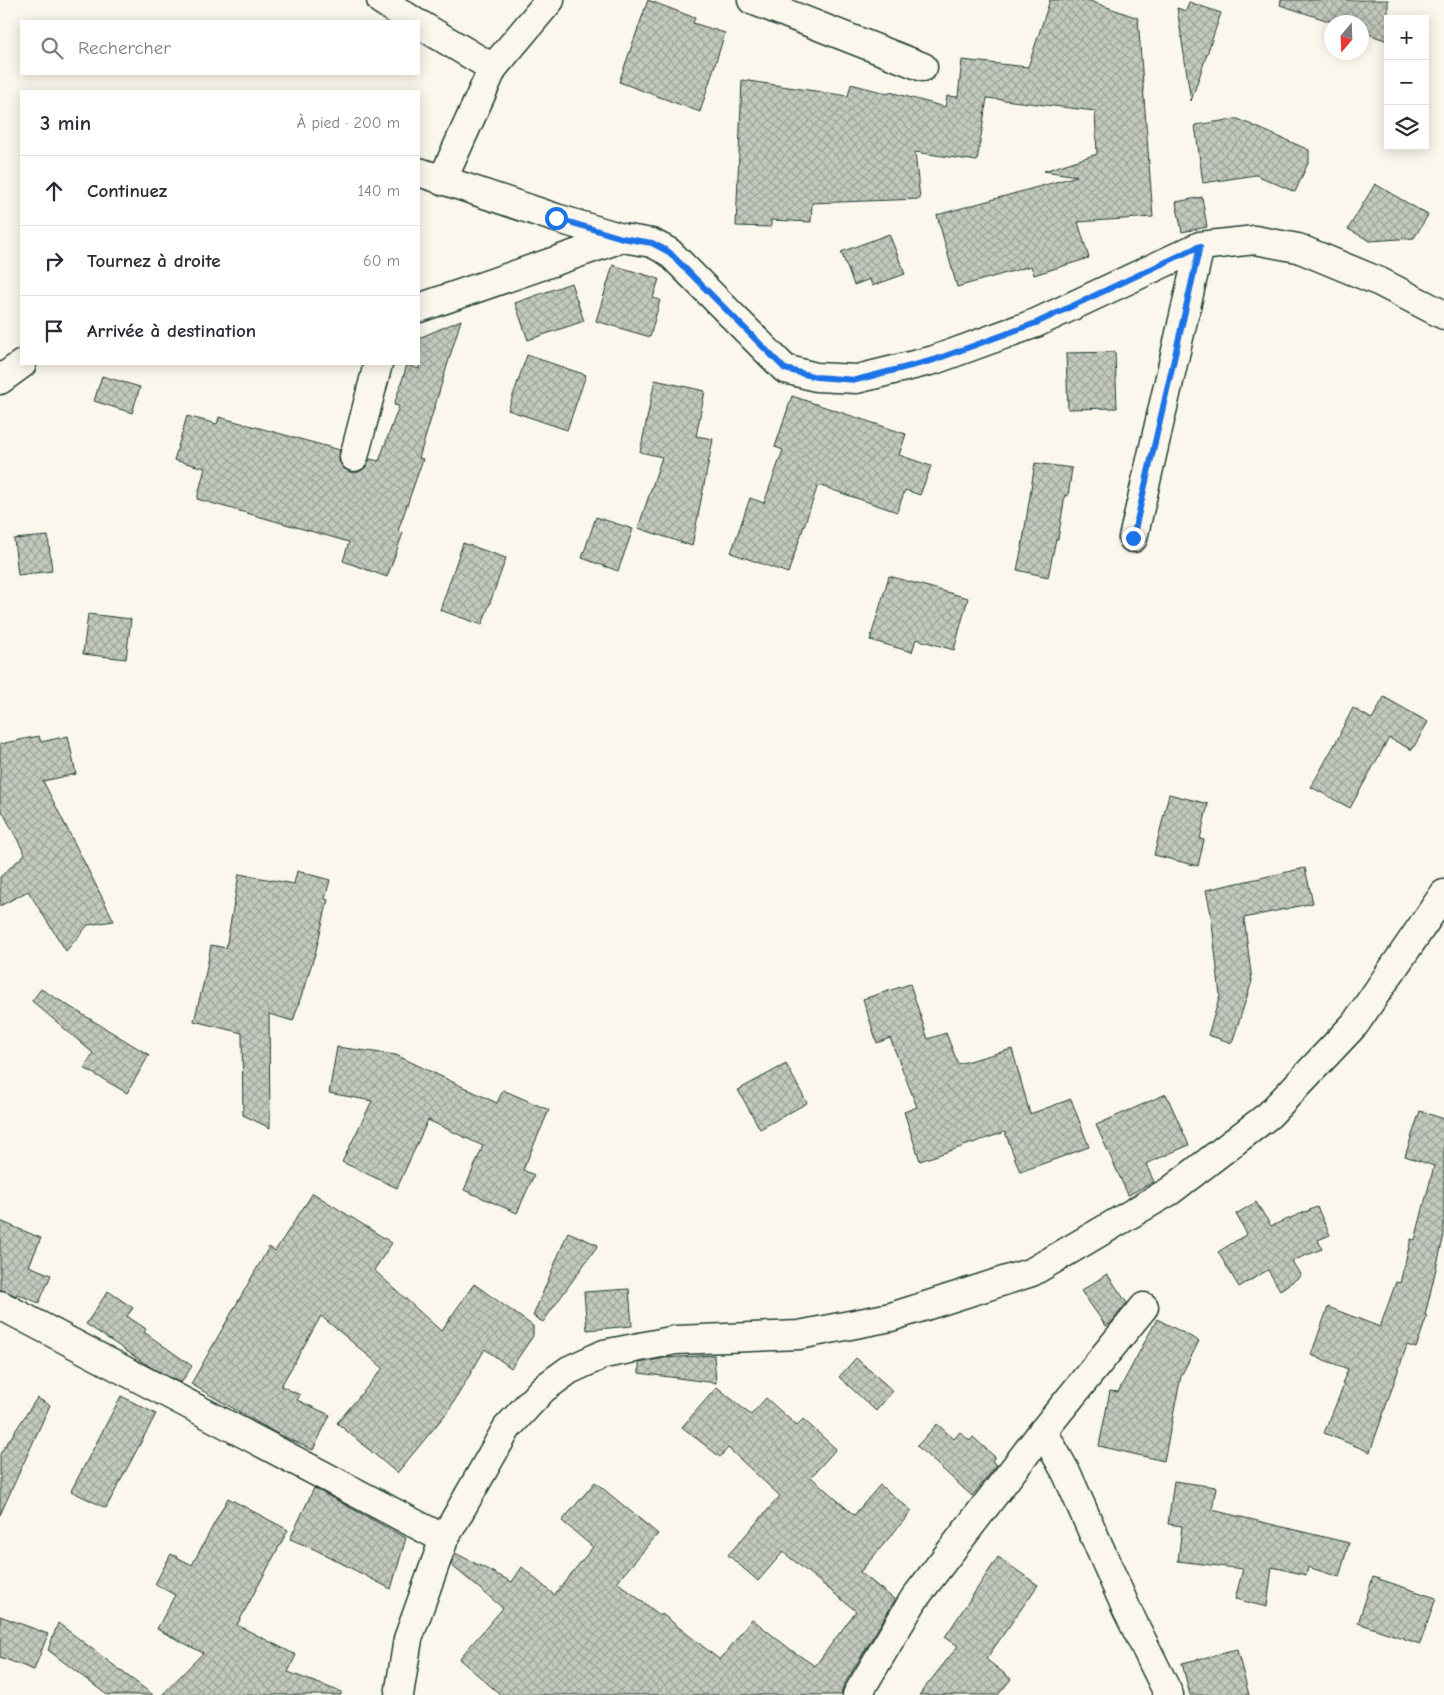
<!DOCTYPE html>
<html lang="fr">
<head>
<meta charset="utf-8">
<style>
  body { margin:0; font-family:"Comic Neue",sans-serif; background:#f7f7f7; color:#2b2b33 }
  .controls { position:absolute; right:15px; top:15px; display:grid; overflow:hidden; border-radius:0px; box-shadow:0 2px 12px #0003 }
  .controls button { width:45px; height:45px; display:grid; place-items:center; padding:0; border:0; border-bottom:1px solid #e1e1e2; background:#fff; color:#2b2b33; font:25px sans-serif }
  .compass { position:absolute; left:1324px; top:15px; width:45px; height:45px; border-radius:50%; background:#fff; box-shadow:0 2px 12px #0003; rotate:199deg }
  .stop { position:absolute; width:15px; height:15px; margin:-11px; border:4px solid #1a73e8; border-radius:50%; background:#fff }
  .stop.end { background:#1a73e8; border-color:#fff; box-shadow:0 1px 5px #0008 }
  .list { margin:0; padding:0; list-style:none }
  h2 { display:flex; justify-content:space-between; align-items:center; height:65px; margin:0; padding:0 20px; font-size:21px }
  h2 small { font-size:16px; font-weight:400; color:#7c7c81 }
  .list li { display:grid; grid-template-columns:32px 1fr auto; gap:15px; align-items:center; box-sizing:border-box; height:70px; padding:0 20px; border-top:1px solid #e1e1e2 }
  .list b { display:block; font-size:19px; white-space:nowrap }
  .list em { font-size:16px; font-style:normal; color:#7c7c81 }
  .icon { flex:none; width:28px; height:28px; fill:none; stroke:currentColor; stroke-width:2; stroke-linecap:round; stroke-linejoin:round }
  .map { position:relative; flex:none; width:1444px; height:1695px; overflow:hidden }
  .search { position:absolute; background:#fff; box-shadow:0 2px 12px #0003; left:20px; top:20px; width:400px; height:55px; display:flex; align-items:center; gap:12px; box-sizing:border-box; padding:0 18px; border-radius:0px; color:#7c7c81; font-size:19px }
  .panel { position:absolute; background:#fff; box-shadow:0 2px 12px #0003; left:20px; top:90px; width:400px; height:275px; border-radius:0px }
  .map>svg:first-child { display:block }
</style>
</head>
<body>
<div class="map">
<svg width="1444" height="1695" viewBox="0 0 1444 1695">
  <defs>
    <pattern id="building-cross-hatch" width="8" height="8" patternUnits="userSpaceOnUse" patternTransform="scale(1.25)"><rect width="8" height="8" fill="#c4c9be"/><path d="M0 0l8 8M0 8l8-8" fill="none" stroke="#9fa49b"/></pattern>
  </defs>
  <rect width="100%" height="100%" fill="#fbf7ec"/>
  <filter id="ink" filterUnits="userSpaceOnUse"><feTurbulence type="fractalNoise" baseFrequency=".02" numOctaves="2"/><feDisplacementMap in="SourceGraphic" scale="10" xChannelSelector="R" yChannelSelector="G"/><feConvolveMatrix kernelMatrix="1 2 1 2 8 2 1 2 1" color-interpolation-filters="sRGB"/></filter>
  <g filter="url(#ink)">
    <path fill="url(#building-cross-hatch)" stroke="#1f3d34" d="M648,0L695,18L693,23L725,33L700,112L619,82Z
      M1050,0H1087L1138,18L1153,217L1078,222L1089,258L1034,275L1031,266L957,287L937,215L1077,176L1044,171L1097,154L1095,111L987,98L977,161L915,152L920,199L812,203L811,222L771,220V227L736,226L742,80L848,96L851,84L889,94L890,92L945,107L947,96L958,97L962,60L1028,67Z
      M1281,0H1388V41L1362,32V22H1332L1280,5Z
      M1189,2L1221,13L1191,101L1177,8L1186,11Z
      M1235,119H1238L1309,150V161L1295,192L1256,175L1203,183L1195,125Z
      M1375,184L1428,215L1414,238L1370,241L1348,229Z
      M1202,197L1207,227L1182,232L1176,202Z
      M889,234L905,274L872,286L870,279L854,285L841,252Z
      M613,265L659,279L653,298L660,300L650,337L596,321Z
      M571,283L584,321L528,340L515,303Z
      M461,320L419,458L423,459L398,531L403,533L387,577L343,561L349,542L197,499L205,468L174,460L187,416L217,424L219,417L340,450L339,461L343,468L350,472H359L365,468L370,459L379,461L399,406L394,405L407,365L419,369V338Z
      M1115,352L1117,408L1068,409L1066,353Z
      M527,355L586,375L567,430L508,410Z
      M102,376L140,387L132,413L94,401Z
      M655,380L705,391L696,436L713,439L692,546L638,528L662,457L640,452Z
      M792,396L906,434L899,455L931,466L920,495L905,490L897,512L818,485L788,573L731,553L750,498L764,503L783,450L775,447Z
      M1035,463L1072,468L1068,496L1065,495L1058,539H1056L1048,577L1017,570L1022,547Z
      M596,517L633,529L618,571L582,558Z
      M48,536L52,571L18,575L14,539Z
      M463,543L506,558L482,625L440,610Z
      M889,576L968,598L954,650L916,639L912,652L870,640Z
      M88,614L131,619L126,659L83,654Z
      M1384,697L1428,722L1412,750L1389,738L1350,808L1311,787L1341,733H1340L1353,708L1372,719Z
      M39,736L41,742L68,736L76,774L43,781L114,921L88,925L66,951L28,891L0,906V877L25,854L0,807V744Z
      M1169,794L1208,804L1200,839L1204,840L1198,866L1154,855Z
      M1305,868L1313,903L1244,918L1252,981L1232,1043L1208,1035L1220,996L1211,914L1206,890Z
      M297,871L330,880L325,899L328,900L315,954L293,1021L269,1014L270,1128L243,1115L242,1033L194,1021L205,977L211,945L226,948L239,874L294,884Z
      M910,984L928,1039L946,1033L958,1064L1012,1049L1030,1114L1071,1099L1089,1147L1020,1172L1005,1132L920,1161L904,1112L917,1107L890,1038L877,1043L863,999Z
      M41,989L149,1055L127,1093L84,1068L93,1053L32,1001Z
      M337,1047L396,1055L497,1103L503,1090L549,1110L523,1170L534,1175L517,1213L464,1190L483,1146L428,1120L397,1188L342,1162L372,1101L329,1093Z
      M786,1064L807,1103L760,1129L738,1090Z
      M1166,1094L1189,1145L1146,1164L1154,1182L1128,1195L1096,1125Z
      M1420,1111L1444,1119V1235L1425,1315L1427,1316L1416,1348L1407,1345L1370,1452L1324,1433L1344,1385L1342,1384L1348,1369L1311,1355L1328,1307L1380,1327L1396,1282L1400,1283L1411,1239L1415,1240L1434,1166L1405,1156Z
      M313,1193L392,1243L374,1270L441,1331L474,1284L533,1326V1336L511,1368L485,1349L449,1410L397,1473L337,1423L383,1368L321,1316L281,1386L300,1395L297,1400L330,1415L313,1450L274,1432L191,1384L269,1247L275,1251Z
      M1256,1202L1271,1226L1317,1207L1330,1235L1318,1240L1322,1249L1292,1261L1301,1276L1280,1290L1268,1270L1239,1287L1218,1252L1247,1234L1236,1214Z
      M0,1221L41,1238L29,1266L51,1275L39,1303L17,1294L16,1296L0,1289Z
      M568,1232L598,1245L543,1322L533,1316Z
      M1107,1274L1127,1303L1111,1323L1106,1326L1081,1291Z
      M629,1289L632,1326L587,1330L584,1292Z
      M108,1291L133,1308L127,1316L146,1329L144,1332L192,1366L181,1383L152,1368L86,1324Z
      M1157,1319L1199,1341L1181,1376L1164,1461L1099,1446L1110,1391L1118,1392Z
      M714,1355L716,1383L639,1373V1363L664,1358Z
      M856,1358L893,1391L876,1411L839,1377Z
      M717,1387L751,1415L766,1398L797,1426L803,1419L836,1449L811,1477L854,1515L880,1485L912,1511L860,1572L895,1600L844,1685L841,1695H501L459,1659L503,1608L451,1565L455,1553L512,1582L522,1567L554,1595L593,1547L562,1521L595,1482L658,1534L617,1582L661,1616L662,1614L720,1660L752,1619L791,1650L815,1666L856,1611L783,1552L758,1581L728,1555L780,1496L728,1448L720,1457L682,1427Z
      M121,1396L156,1414L106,1508L71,1491Z
      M37,1398L50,1405L0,1515V1454Z
      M937,1424L954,1439L960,1432L970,1441L973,1437L995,1457L992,1461L997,1465L972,1496L917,1446Z
      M1174,1481L1216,1487L1212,1510L1349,1543L1339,1577L1308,1567L1306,1575L1272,1567L1267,1607L1235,1599L1243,1569L1178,1561L1182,1526L1168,1524Z
      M314,1488L406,1538L391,1589L316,1550L290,1539Z
      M228,1498L288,1530L237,1625L296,1655L288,1672L341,1692V1695H162L203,1653L157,1629L175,1595L155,1584L171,1554L192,1565Z
      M998,1557L1038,1585L986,1659L1011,1679L998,1695H919L958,1646L945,1637Z
      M1373,1577L1436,1598L1420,1644L1358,1623Z
      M0,1616L48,1634L34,1670L0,1657Z
      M58,1623L153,1695H107L48,1650Z
      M1237,1650L1249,1695H1190L1182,1663Z"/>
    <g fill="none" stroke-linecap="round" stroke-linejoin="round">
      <g stroke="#1f3d34" stroke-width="31">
        <path id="minor" d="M381,0L413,21
          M752,0L923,67
          M419,24L493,68L442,181
          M493,68L550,0
          M419,172L556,218L622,238L652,243L669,252L785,369L816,377L857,379L934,360L1036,323L1200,246L1255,240L1298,248L1380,282L1444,315
          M419,308L622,238
          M0,380L22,364
          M354,457L378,364
          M1133,538L1200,246
          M0,1305L444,1539
          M1043,1431L1067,1474L1127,1610L1169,1695
          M399,1695L408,1639L444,1539L507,1428L543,1389L569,1370L604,1354L676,1340L799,1335L891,1317L1032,1272L1170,1191L1269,1115L1355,1024L1444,894
          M857,1695L914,1599L1043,1431L1144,1307"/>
      </g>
      <use href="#minor" stroke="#fbf7ec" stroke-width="28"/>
    </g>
  </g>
  <g fill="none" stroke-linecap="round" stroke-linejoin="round" filter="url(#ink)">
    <path stroke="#1a73e8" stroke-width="6" d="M556,218L622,238L652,243L669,252L785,369L816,377L856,380L934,360L1036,323L1200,246L1133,538"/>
  </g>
</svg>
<div class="controls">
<button>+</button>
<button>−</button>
<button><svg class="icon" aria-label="layers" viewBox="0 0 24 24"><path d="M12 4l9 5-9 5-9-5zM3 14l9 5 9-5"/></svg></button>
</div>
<svg class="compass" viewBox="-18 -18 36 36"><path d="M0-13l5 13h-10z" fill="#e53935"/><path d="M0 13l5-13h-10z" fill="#7c7c81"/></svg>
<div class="stop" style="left:556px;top:218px"></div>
<div class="stop end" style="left:1133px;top:538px"></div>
<div class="search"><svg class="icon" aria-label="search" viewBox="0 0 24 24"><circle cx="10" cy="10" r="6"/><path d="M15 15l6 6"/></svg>Rechercher</div>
<section class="panel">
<h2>3 min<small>À pied · 200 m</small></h2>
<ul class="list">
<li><svg class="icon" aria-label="ahead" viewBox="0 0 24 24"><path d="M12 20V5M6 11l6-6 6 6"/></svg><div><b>Continuez</b></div><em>140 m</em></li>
<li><svg class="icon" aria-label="right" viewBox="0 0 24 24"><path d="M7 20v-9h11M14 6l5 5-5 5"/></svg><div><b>Tournez à droite</b></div><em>60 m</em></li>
<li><svg class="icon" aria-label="arrive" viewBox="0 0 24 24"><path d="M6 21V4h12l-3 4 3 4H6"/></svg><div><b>Arrivée à destination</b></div></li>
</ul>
</section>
</div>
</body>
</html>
